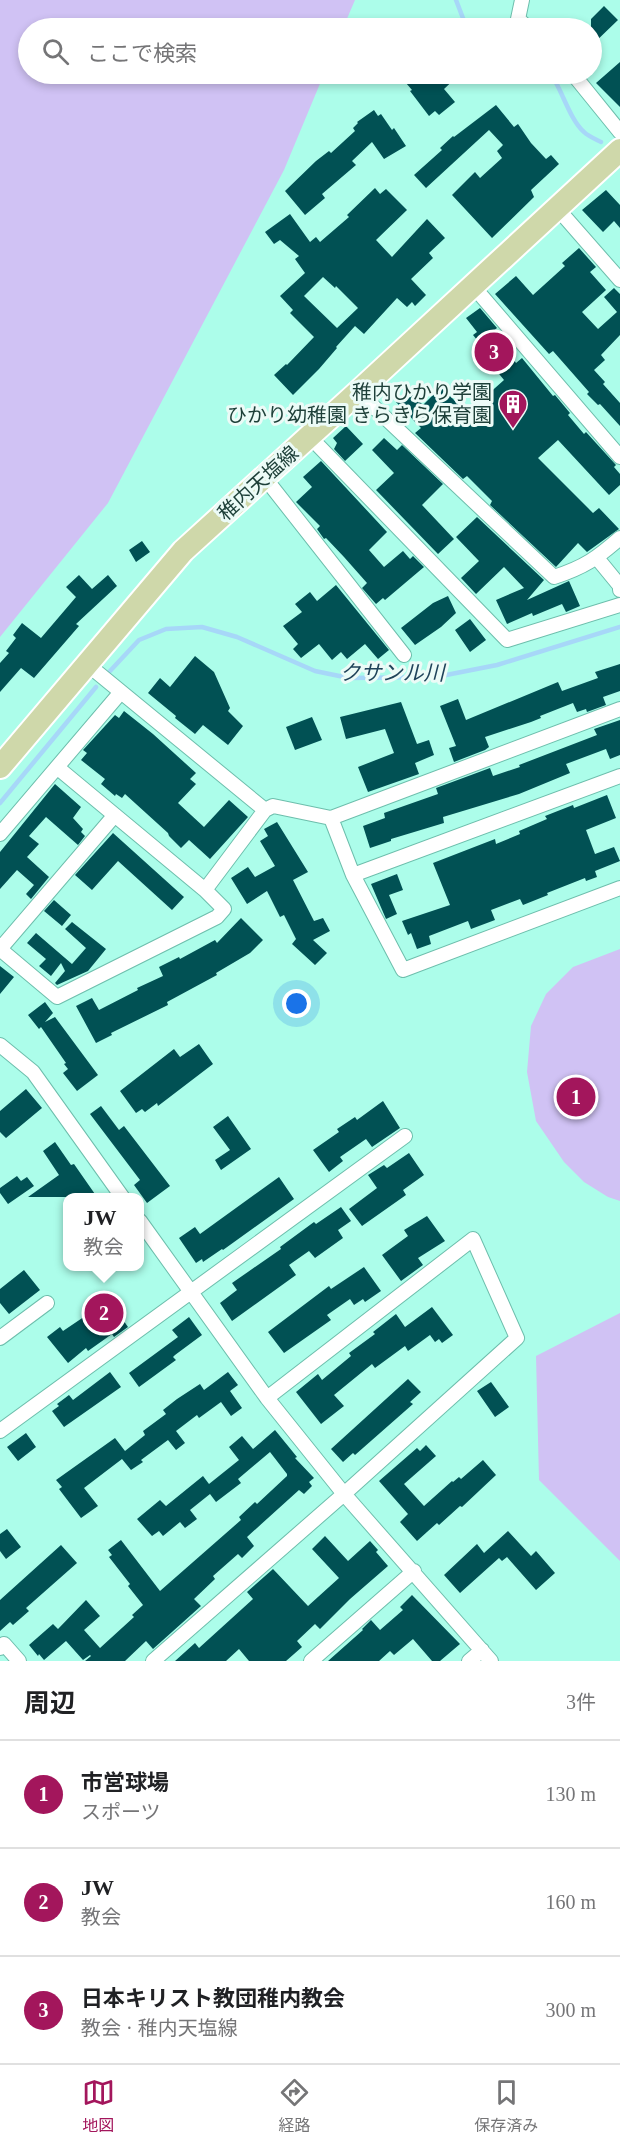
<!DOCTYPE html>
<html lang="ja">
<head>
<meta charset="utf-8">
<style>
  body { margin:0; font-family:"Times New Roman","Noto Sans JP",serif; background:#f2f2f2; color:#202124 }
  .you { position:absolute; left:297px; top:1004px; width:21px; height:21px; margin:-15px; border:4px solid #fff; border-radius:50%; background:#1a73e8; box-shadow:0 0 0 9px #1a73e833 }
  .badge { display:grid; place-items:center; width:39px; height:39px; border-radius:50%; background:#a3165c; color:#fff; font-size:20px; font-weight:700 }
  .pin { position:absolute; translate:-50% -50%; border:3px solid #fff; box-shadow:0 2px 6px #0006 }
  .popup { position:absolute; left:63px; top:1193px; width:81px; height:78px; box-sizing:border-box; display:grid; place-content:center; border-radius:12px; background:#fff; filter:drop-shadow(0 2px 4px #0005); font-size:20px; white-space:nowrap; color:#757577 }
  .popup b { font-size:22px; color:#202124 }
  .popup::after { content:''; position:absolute; left:50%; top:100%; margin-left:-12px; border:12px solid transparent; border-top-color:#fff }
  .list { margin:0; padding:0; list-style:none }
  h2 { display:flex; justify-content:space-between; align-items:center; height:78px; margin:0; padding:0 24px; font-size:26px }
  h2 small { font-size:20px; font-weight:400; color:#757577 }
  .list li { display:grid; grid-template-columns:39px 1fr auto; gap:18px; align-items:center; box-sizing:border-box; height:108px; padding:0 24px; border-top:2px solid #e0e0e0 }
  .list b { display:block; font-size:22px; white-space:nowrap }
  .list p { margin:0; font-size:20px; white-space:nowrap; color:#757577 }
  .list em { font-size:20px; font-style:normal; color:#757577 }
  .icon { flex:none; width:33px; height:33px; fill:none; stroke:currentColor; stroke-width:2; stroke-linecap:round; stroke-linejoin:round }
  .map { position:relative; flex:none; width:620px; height:1661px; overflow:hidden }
  .search { position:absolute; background:#fff; box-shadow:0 3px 9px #0003; left:18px; right:18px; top:18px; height:66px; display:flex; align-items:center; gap:15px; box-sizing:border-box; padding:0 21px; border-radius:33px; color:#757577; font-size:22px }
  .sheet { height:402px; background:#fff }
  nav { display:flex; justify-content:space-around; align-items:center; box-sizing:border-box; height:84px; border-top:2px solid #e0e0e0; background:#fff; font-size:16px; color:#757577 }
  nav a { display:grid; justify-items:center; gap:3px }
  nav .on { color:#a3165c }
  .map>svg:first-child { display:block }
</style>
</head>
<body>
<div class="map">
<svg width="620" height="1661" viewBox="0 0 620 1661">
  <rect width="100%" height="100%" fill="#acfdea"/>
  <path fill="#d0c2f4" d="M0,0H355L343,28H28V74H324L284,170L108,503L0,637Z
    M620,949V1201L608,1197L584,1182L564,1162L536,1121L527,1072L531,1026L546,994L573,967Z
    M620,1313V1561L539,1480L536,1356Z"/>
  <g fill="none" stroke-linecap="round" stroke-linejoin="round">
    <path stroke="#a7d7f8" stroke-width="4.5" d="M456,0L466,26L470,28
      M515,74L517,76L524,74
      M551,74C562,90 570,120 584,132C588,136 595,139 601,142
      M110,671L139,640L166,629L202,627L237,637L315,671L349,678L436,677L497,665L620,627
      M0,803L96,687"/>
  </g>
  <path fill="#015154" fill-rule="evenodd" d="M604,6L618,20L591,46V19Z
    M620,62V107L596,83Z
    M417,74H460L444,89L455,102L439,115L435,111L429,116L410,91L412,90L406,83Z
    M496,105L514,127L518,124L531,143L546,159L551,155L559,164L531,190L534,197L492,238L452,195L475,172L480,178L502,158L497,151L503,145L489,130L426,188L414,175L442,150L440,148L453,136L454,137Z
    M374,110L378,116L381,114L392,130L394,128L406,146L384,159L372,142L352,161L356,165L322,194L325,198L305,215L285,191L316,161L329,151L331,153L355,131L353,128L358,123L357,122Z
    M375,188L380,194L386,189L407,210L376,240L392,257L427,219L445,238L429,253L433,258L411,279L426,295L415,306L412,302L407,307L397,298L364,334L355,326L336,347L337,348L319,369L293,395L274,375L286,364L287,365L314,337L290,313L293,310L280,296L305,273L295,259L299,256L280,240L274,244L265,232L290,214L310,242L316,237L320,242L349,217L347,215ZM323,277L335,288L336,286L358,308L337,328L304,296Z
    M606,190L620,205V228L614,221L603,232L582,210Z
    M579,248L596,267L590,272L606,290L582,312L598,329L617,312L604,297L614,288L620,294V335L601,355L605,360L594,370L605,382L603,384L620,403V426L600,404L598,405L587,394L589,392L553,351L549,354L495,294L516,276L533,295L565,266L562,263Z
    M480,308L497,328L493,331L516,363L522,358L553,396L555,395L570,413L568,415L584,434L586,432L616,465L614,467L620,474V485L609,495L558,440L538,458L593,513L599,508L619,529L587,552L578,543L556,567L490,505L492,501L467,476L463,479L415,433L421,428L396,402L408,390L423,405L441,387L467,413L504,380L479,349L482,346L473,335L477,332L466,318Z
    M346,426L363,444L345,461L334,449L337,443L333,438Z
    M384,438L397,450L402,445L443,484L422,505L454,539L438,554L376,490L394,473L372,450Z
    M321,461L387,532L369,550L384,567L403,551L410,559L413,556L424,567L385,600L383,598L376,604L362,588L367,583L344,557L326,538L324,539L317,529L320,526L296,502L312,487L303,477Z
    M477,517L544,580L527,600L569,581L580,606L566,612L562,604L533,616L532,613L507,624L496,600L524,588L504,567L476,594L461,578L479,561L456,537Z
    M142,541L150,552L136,562L129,550Z
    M79,575L92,589L108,575L117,586L76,624L79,626L34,678L21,668L0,692V663L9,653L6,651L16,638L13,635L22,623L41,638L76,597L66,587Z
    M336,585L389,650L378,659L365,644L347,659L341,652L332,660L319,644L301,658L293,649L298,644L283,626L302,612L295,604L310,592L317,601Z
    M448,596L456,613L441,627L415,645L401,628L433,603Z
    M470,619L486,640L470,652L455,630Z
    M195,656L214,672L230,708L228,711L243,726L228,745L203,725L195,734L175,718L176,716L148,693L160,678L170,687Z
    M620,664V691L603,697L606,705L587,712L586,709L577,712L573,703L540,716L541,718L531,722L485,737L489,747L485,750L454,762L449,748L456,746L440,706L458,699L466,720L558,682L562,691L598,678L595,672Z
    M401,702L417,744L429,740L434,755L415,763L419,774L368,792L358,767L394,753L385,729L346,739L340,717Z
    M124,711L153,734L196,773L190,779L196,784L178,803L204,827L229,800L248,817L210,859L189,840L181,848L169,836L168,833L125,794L122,798L116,794L115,796L101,784L105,779L81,760L87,753L83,750L94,738L115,715L119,718Z
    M312,717L322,740L295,750L286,727Z
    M620,720V755L610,759L606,749L566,764L570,773L519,794L443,817L444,823L391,839V841L370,848L363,826L385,818L384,813L438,794L436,788L490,768L493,776L520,767L519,765L597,735L594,729Z
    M55,784L81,807L73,818L83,829L81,832L85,836L78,845L46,817L29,836L39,844L27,857L49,877L31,899L26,894L34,885L17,870L0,889V852Z
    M607,795L616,818L586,830L595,854L614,847L620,861L595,871L597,877L586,881L585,878L547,893L548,895L523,905L520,899L491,910L495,920L471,929L468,921L429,936L431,944L417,949L411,933L408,935L402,921L450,905L433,863L495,839L496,844L520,834L519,831L547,819L545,816L573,805L574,808Z
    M277,822L308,872L293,880L314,921L323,918L330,931L313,940L327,953L315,965L292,944L296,939L284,915L280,917L267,891L247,904L231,878L248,867L255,877L275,866L260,841L268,836L264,829Z
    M113,833L184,897L172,910L118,861L92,890L75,875Z
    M397,874L403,890L389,895L397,914L386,919L371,884Z
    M54,900L71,915L62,926L44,911Z
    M241,918L263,940L250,953L216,973L217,975L167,1002L168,1005L111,1033L112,1035L96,1043L76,1006L92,998L99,1010L138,990L137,988L163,976L159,967L179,957L180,959L215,940L217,943Z
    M72,922L106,949L88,971L57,985L55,983L65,971L61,963L51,976L39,966L46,959L27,943L36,933L72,964L86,948L65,929Z
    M0,966L14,977L0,994Z
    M45,1002L53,1013L45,1022L55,1017L98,1075L77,1091L63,1073L68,1069L64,1064L66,1063L41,1027L39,1029L28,1015Z
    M199,1044L213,1064L158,1106L157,1103L145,1112L142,1109L136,1113L120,1091L174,1049L180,1057Z
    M26,1089L42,1108L6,1138L0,1132V1111Z
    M383,1101L400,1128L372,1147L366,1139L340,1157L343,1161L329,1172L313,1150L339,1132L337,1129L355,1117L357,1120Z
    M101,1106L119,1130L124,1126L170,1186L147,1203L134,1185L140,1180L90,1114Z
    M228,1116L251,1149L221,1170L215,1160L230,1150L213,1127Z
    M55,1142L71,1165L74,1164L97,1197H28L59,1175L43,1151Z
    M409,1153L424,1175L403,1190L406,1195L362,1226L349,1209L377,1188L368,1175L384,1165L387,1168Z
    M17,1176L21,1181L27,1177L34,1186L8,1204L0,1193V1188Z
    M279,1177L294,1199L223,1250L222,1249L203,1262L202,1259L196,1263L179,1238L195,1227L200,1234Z
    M341,1207L351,1221L338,1230L343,1238L315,1258L309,1251L289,1265L296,1275L232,1321L220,1303L237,1290L232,1283L281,1249L280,1247L314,1222L316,1224Z
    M427,1216L445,1241L418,1258L423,1265L401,1281L382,1255L408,1236L404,1230Z
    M364,1267L381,1291L365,1302L363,1299L354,1305L350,1299L327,1315L331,1320L284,1353L268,1332L329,1286L331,1289Z
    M24,1270L40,1290L9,1314L0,1303V1289Z
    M109,1300L128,1327L114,1337L112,1334L88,1351L86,1348L68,1363L47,1337L60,1327L63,1331Z
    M432,1307L453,1335L442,1343L439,1339L435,1342L430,1335L408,1351L405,1346L375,1368L372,1364L334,1395L344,1406L321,1424L296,1392L318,1374L322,1380L351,1356L349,1353L375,1334L373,1332L396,1314L405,1327Z
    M189,1317L202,1335L175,1355L173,1357L176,1360L139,1387L129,1373L178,1337L172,1330Z
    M110,1372L121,1387L64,1427L52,1411L59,1406L57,1404L69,1395L73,1400Z
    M228,1372L238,1385L230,1391L242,1408L231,1416L221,1402L199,1418L197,1415L176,1431L185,1443L176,1450L168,1440L141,1460L143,1462L131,1470L122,1459L84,1488L98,1506L81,1518L59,1489L62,1487L56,1480L115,1438L125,1451L145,1435L143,1431L166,1414L163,1410L177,1399L200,1384L204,1390Z
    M408,1379L421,1392L410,1402L413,1404L355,1455L353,1453L343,1462L331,1449Z
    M491,1382L509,1407L495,1417L477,1391Z
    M275,1430L297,1457L295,1458L314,1478L309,1482L312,1486L304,1494L299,1490L247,1537L254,1546L242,1558L238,1554L213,1576L215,1579L194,1599L201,1606L153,1649L146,1641L125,1661H85L91,1656L90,1655L83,1660L66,1641L44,1660L39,1654L38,1656L29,1645L53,1624L58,1629L86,1600L100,1616L84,1630L100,1648L134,1617L132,1615L143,1605L128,1586L130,1584L109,1557L112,1555L108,1550L121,1540L160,1591L241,1520L239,1517L255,1502L257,1504L287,1476V1474L270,1452L238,1479L241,1483L216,1502L210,1494L190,1510L197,1519L185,1528L180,1522L163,1536L159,1531L152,1536L137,1519L160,1500L166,1506L203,1476L209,1484L239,1460L229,1447L242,1436L253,1449Z
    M26,1433L36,1447L18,1461L7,1447Z
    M426,1445L436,1456L404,1484L424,1506L452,1481L453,1482L459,1477L461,1479L483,1460L496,1475L462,1507L460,1506L439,1525L437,1523L417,1541L400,1522L408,1514L379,1481L417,1448L420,1451Z
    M7,1529L21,1547L6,1559L0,1551V1534Z
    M508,1531L531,1556L536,1551L555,1573L536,1590L507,1557L502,1561L499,1558L460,1593L444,1575L477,1544L484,1553Z
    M325,1536L348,1561L370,1541L378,1550L376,1552L388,1566L350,1599L320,1629L315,1624L297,1641L302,1647L286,1661H249L239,1649L226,1661H175L195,1643L199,1648L253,1599L247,1592L273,1569L308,1606L339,1578L312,1549Z
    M61,1545L77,1563L26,1608L29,1611L13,1625L10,1622L0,1631V1600Z
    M412,1595L460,1644L440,1661H432L413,1639L394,1655L390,1651L379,1661H328L363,1630L362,1629L371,1620L380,1630L403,1610L400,1607Z"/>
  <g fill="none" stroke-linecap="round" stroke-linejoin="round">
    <g stroke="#6dbeac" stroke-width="16">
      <path id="minor" d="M522,0L518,19L528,28
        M573,74L620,132
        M557,208L620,280
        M473,286L620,457
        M358,392L554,577C585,567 597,558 620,538
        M310,437L507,640L620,605
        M265,478L404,655
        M597,558L620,586V590
        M87,664L265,810L273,806L331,818L620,709
        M58,768L205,890
        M114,816L0,949L57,997L217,917L224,909L205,890L265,810
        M331,818L353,875L403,970L620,888
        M0,834L121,692
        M353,875L620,776
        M0,1045L33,1072L123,1198
        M140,1221L267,1398L344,1494L491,1661
        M0,1338L47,1303
        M0,1431L405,1136
        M0,1648L4,1644L19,1661
        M153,1661L344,1494L517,1338L473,1239L267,1398
        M311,1661L414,1571
        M469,1661L482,1650"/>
    </g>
    <g stroke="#fff" stroke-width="26">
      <path id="primary" d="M0,767L183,551L358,392L620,150"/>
    </g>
    <use href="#minor" stroke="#fff" stroke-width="14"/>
    <use href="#primary" stroke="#cfd8aa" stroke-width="22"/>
  </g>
  <defs>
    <g id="building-pin" transform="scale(1.5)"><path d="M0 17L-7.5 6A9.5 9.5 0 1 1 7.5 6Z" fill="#a3165c" stroke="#ecfbf7"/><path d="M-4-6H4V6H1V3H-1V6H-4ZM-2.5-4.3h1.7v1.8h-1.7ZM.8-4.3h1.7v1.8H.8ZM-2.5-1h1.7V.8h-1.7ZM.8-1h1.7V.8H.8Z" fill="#fff"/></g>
  </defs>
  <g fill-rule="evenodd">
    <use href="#building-pin" x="513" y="404"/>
  </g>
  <g text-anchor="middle" stroke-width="6" stroke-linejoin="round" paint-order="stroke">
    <g font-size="20" fill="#1d3f38" stroke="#ecfbf7" text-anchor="end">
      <text x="492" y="399">稚内ひかり学園<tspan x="492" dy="23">ひかり幼稚園 きらきら保育園</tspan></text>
    </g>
    <g font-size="20" fill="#1d3f38" stroke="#ecfbf7">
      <text transform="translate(258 483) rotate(-42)" y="7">稚内天塩線</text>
    </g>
    <g font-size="21" font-style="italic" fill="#1f435a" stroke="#ecfbf7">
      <text x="392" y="680">クサンル川</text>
    </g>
  </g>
</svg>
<div class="you"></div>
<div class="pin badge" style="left:576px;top:1097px">1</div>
<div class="pin badge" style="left:104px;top:1313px">2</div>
<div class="popup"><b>JW</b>教会</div>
<div class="pin badge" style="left:494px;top:352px">3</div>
<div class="search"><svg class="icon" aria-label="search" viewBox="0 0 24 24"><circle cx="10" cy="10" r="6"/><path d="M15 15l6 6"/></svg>ここで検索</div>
</div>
<section class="sheet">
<h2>周辺<small>3件</small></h2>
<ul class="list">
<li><span class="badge">1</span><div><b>市営球場</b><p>スポーツ</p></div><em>130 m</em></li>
<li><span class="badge">2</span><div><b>JW</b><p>教会</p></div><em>160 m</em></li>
<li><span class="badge">3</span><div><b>日本キリスト教団稚内教会</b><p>教会 · 稚内天塩線</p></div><em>300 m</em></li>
</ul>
</section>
<nav>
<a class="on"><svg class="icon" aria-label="map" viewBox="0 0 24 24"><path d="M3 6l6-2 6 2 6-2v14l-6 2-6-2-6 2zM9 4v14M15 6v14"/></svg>地図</a>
<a><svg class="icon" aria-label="directions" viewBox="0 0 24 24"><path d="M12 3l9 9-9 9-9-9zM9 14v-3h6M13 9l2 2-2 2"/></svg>経路</a>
<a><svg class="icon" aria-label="saved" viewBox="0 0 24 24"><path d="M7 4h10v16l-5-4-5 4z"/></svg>保存済み</a>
</nav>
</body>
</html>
